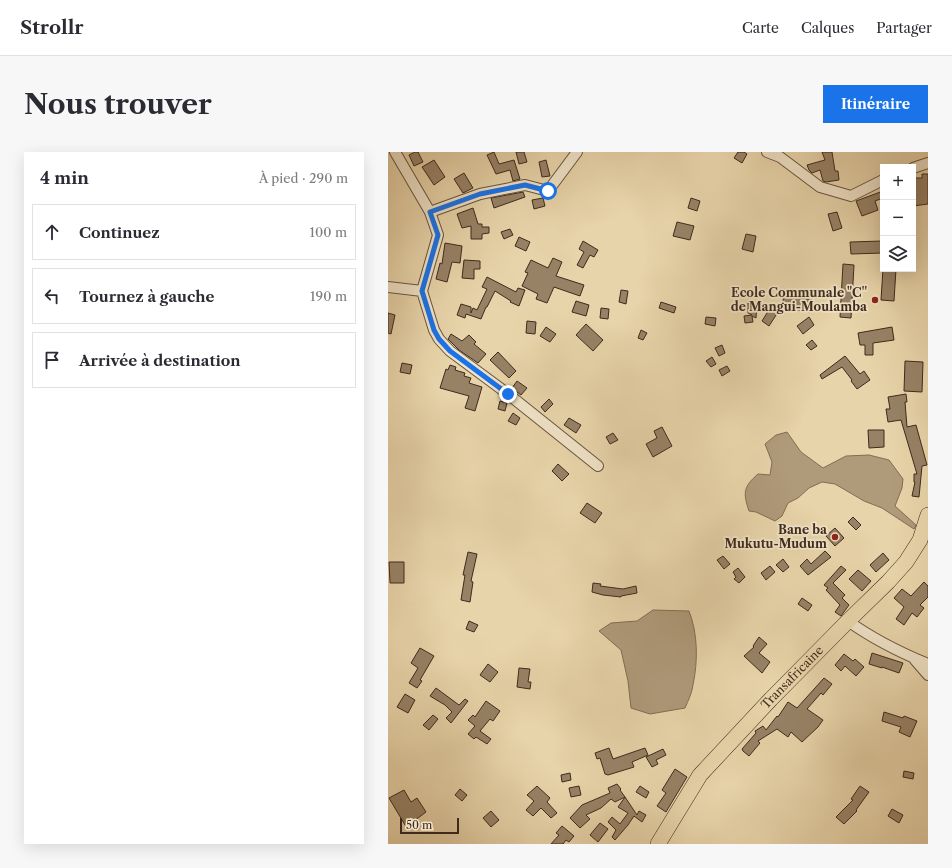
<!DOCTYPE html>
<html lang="fr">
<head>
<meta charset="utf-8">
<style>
  body { margin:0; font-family:"Libre Caslon Text",serif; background:#f7f7f7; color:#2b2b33 }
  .controls { position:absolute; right:12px; top:12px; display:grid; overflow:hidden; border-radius:0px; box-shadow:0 4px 16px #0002 }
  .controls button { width:36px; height:36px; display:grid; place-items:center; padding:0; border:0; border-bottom:1px solid #e1e1e2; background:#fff; color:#2b2b33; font:20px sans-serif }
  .scale { position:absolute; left:12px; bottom:10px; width:59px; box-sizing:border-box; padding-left:4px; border:2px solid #3f2a1d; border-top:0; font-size:11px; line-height:14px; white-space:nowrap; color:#3f2a1d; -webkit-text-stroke:3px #f0e3c8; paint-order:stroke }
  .stop { position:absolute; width:12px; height:12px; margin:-9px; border:3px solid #1a73e8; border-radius:50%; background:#fff }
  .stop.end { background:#1a73e8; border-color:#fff; box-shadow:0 1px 4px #0008 }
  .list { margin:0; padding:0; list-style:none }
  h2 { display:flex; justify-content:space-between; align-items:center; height:52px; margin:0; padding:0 16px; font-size:17px }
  h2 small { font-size:13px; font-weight:400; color:#7c7c81 }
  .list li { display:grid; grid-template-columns:26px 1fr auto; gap:12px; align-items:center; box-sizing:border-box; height:56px; margin:0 8px 8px; padding:0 8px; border:1px solid #e1e1e2; border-radius:0px }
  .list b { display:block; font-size:15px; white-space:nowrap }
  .list em { font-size:13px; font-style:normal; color:#7c7c81 }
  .icon { flex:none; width:22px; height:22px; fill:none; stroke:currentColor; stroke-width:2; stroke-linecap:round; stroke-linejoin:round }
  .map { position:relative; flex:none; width:540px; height:692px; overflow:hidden; border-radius:0px }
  header { display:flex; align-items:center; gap:24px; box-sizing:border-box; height:56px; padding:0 20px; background:#fff; border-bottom:1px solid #e1e1e2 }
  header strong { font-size:19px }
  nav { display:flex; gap:22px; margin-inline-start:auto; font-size:14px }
  .intro { display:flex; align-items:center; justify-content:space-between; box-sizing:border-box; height:96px; padding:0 24px }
  h1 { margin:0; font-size:28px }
  .button { padding:10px 18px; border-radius:0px; background:#1a73e8; color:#fff; font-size:14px; font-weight:700 }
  main { display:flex; gap:24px; padding:0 24px }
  aside { flex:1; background:#fff; border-radius:0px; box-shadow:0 4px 16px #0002 }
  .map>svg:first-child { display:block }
</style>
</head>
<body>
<header>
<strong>Strollr</strong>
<nav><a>Carte</a><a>Calques</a><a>Partager</a></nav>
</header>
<div class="intro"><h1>Nous trouver</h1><a class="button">Itinéraire</a></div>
<main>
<aside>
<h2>4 min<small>À pied · 290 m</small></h2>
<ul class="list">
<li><svg class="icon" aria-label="ahead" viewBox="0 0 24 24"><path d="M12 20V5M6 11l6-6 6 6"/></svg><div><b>Continuez</b></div><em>100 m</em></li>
<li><svg class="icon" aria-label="left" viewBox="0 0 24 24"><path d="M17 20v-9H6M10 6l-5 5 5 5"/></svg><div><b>Tournez à gauche</b></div><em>190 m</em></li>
<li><svg class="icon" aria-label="arrive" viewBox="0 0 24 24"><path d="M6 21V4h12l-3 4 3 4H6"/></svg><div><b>Arrivée à destination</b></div></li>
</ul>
</aside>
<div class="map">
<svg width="540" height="692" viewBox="0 0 540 692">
  <rect width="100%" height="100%" fill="#e8d4aa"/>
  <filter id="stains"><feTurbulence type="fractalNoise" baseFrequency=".005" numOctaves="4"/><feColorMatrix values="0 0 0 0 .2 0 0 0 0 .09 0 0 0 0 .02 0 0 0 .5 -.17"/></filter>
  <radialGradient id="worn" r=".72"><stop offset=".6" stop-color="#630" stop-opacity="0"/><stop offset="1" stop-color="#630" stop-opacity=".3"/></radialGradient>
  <path fill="#af9a7a" stroke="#826d55" d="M399,280L413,300L435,316L458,304L481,303L501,308L515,327L514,336L507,354L528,373L526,377L494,356L476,349L447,332L434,330L421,336L410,346L400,351L394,364L387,369L368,360L361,359C355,341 355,335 370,322L382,323L384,310L377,292L388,283Z
    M265,458L301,459C310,482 310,509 305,533C304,541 300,549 297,556L262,562L243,556L240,529L233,498L211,479L223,471L249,469Z"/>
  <path fill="#978266" stroke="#3f2a1d" d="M27,0H30L35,10L26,14L21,3Z
    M106,0L111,12L126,8L132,27L125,29L122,18L108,22L99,3Z
    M128,0H136L139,10L131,12Z
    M350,0H356L359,2L354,11L346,6Z
    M434,0H444L447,19H450L451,28L438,30L435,29L432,18L424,21L421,18L419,13L437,8Z
    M46,8L57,25L46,33L34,15Z
    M158,8L162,24L154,25L151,10Z
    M76,21L85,36L75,41L66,27Z
    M534,22H540V52L525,54V26H534Z
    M495,39V46L487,49L490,58L474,64L468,49Z
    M135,40L137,45L106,56L103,46Z
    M155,46L157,54L146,57L144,48Z
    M303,46L312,49L309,59L300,56Z
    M85,56L90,72H94V75H101V81L94,82V87H83V74L74,76L69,62Z
    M449,60L454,76L445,79L440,62Z
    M289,70L306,74L302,88L285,84Z
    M122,77L125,83L116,87L113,80Z
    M358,82L368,84L365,100L354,97Z
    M131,85L142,90L138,99L127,94Z
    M195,89L210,98L206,105L202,103L195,116L189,113L196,100L191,97Z
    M494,89L495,101L463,102L462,90Z
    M57,91L74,94L72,111L64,110L59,130L48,127L52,111L54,112Z
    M165,106L174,110L168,124L196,133L192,144L166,135L159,151L148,147L150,142L134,134L140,121L137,120L143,108L160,116Z
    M76,108L92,109V117H86V127L74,126Z
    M455,112L466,113L463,166L452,165Z
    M495,117H508L506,149L493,148Z
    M99,125L128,140L130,136L137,138L131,154L122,150L123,149L107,139L99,155H98L93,167L78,162L77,166L69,163L73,152L83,155V161L85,156L89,158L99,137L94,135Z
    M233,138L240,139L238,152L231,150Z
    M396,143L424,148L422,160L394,155Z
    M188,149L201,153L198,164L184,160Z
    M273,150L288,155L286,161L271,156Z
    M360,151L369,152L368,166L364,164L365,170L357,171L356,164L364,163L360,161Z
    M384,153L392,157L381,174L374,169Z
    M213,156L221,157L220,167L212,166Z
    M0,161L7,163L3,182L0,181Z
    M318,165L328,166L327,174L317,172Z
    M421,165L426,173L415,182L409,174Z
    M139,169L148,170L147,182L138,181Z
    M198,172L215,188L205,199L188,183Z
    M158,175L168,182L162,190L152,184Z
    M504,175L506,188L485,191V203H477V193H472L470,181Z
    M253,178L259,181L255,188L250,186Z
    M63,182L74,189L81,183L88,190L86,192L98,202L90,211L71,198L60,187Z
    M424,188L429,194L423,198L418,193Z
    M334,193L337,201L331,204L327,196Z
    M110,200L128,219L121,226L102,208Z
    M457,204L472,222L476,219L482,228L469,237L463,229L464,228L454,215L434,227L432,223Z
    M324,205L328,212L323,215L318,209Z
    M517,209L535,210L534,240L516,239Z
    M14,211L24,213L22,222L12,220Z
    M62,213L68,215L67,218L77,221L76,224L83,226L81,231L94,235L87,259L77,256L81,244L52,236L58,217L60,218Z
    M339,214L342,219L334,224L331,218Z
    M129,229L139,236L133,243L124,236Z
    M518,242L519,250H517L519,275L528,273L539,313L534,314L531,345L524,344L527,330H526V322H529L513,268L500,270L498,257H502L500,245Z
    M161,247L165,252L157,260L153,255Z
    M112,249L119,251L117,259L110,257Z
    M125,261L132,266L128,273L120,269Z
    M181,266L193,273L188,281L176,273Z
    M274,275L284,294L265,305L258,292L269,286L266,279Z
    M480,278H496V295L481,296Z
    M225,281L230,288L222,292L218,285Z
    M170,312L181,322L174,329L164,319Z
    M199,351L214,361L207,371L192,361Z
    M465,365L473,373L468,378L460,370Z
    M447,376L456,386L447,394L438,384Z
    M437,399L443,405L420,423L412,414L419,407L423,412Z
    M80,400L89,402L83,429L85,430L82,450L73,448L77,423H75Z
    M495,401L501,408L488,420L482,413Z
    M335,404L342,412L336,417L329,408Z
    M395,407L401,415L395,420L388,413Z
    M1,410H16V431H2Z
    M382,414L387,420L378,428L373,421Z
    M453,414L458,418L445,431L457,443L454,446L461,453L453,464L447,460L452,453L438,438L440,436L436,433Z
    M350,416L357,425L351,431L346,427L348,425L345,420Z
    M470,418L483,429L474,439L461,427Z
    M536,430L540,434V445L532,453L536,456L529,465L524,461L516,473L508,467L516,455L506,446L514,437L523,444Z
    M205,431L213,432L212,434L235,437L248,434L249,441L233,444V445L215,443L204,440Z
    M414,446L424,453L420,459L410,452Z
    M81,469L90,473L86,480L78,477Z
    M371,485L379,492L371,501L382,510L374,521L356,504L366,495L365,494Z
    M32,496L46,504L32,528L34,529L29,536L21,531L30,516L23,511Z
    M484,501L515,511L511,521L494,515V516L481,512Z
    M456,502L465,509L467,507L476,515L468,524L457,514L453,519L447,513Z
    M100,512L110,520L102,530L92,523Z
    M131,516L142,517L140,530H143L142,537L129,535Z
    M436,526L444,532L435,543L433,541L419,557L435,568L430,575L414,590L403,580L400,585L389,577L370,589L372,591L361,604L355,599L354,597L368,581L367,579L375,574L378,578L389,564L390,565L400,550L409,556Z
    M48,536L71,553L77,547L80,549L63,571L58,566L64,560L57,553L42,544Z
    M17,542L27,548L20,561L9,555Z
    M98,549L112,559L105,569L102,567L92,579L103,587L99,592L88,585L86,587L80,582L87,574L80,568L85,563L87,565Z
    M496,560L515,566L516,564L529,569L522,585L511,580L513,575L494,569Z
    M45,563L50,567L41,578L35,573Z
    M221,596L225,607L257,596L260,603L244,610L246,615L220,623L217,622L212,606L209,607L207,601Z
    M275,597L278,603L268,608L270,612L264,615L258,605Z
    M287,617L299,625L278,660L269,654L278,641L274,638Z
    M516,619L526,621L525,627L515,625Z
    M182,621L183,628L174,630L173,623Z
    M229,632L233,637L232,638L237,645L227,650L223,647L213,656L198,663L202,667L192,676L182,666L194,653L222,641L220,636Z
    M149,634L162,646L159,650L169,661L163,666L153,656L145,664L138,658L146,649L139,643Z
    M191,634L193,643L183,645L181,636Z
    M252,634L261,640L258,646L248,640Z
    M472,634L481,640L468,658L469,659L456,672L448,665L465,648L463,647Z
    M72,637L79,643L74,649L67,643Z
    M16,638L23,650L29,646L38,660L26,669L28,673L20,678L1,646Z
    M237,645L249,663L251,659L258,663L254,670L246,664L240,673L227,688L224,685L228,678L220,670L224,665L232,672L240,661L230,655Z
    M504,657L515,663L511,671L500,664Z
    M103,659L111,668L103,675L95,666Z
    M212,671L220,677L210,690L202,683Z
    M174,674L186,684L181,690L178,688L175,692H163L171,683L168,681Z"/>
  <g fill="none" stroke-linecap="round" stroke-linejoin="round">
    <g stroke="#695440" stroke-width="12">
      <path id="minor" d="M379,0L392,5L432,35L463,44L495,28
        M525,16L540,11
        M42,60L92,42L137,33L160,39L189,0
        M0,135L34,139L50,83L42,60L7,0
        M34,139L46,178L51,187L62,199L120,242L210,314
        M460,469C485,487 511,500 540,512
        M527,508L540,523"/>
    </g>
    <g stroke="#3f2a1d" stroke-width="16">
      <g id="highway">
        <path id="s1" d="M270,692L312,623L383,547L460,469L500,430L518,410L532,388L540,363"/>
      </g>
    </g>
    <use href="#minor" stroke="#f0e3c8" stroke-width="10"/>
    <use href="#highway" stroke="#e8d4aa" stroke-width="15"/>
  </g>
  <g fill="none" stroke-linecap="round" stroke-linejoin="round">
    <path stroke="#1a73e8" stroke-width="5" d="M120,242L62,199L51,187L46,178L34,139L50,83L42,60L92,42L137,33L160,39"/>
  </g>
  <g fill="#8f2418" stroke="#f0e3c8" stroke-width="1.5">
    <circle cx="487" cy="148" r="4"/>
    <circle cx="447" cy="385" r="4"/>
  </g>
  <g text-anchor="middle" stroke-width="3.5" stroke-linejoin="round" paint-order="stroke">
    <g font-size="12" font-weight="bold" fill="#3f2a1d" stroke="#f0e3c8" text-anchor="end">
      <text x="479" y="145">Ecole Communale ''C''<tspan x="479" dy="14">de Mangui-Moulamba</tspan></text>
      <text x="439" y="382">Bane ba<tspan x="439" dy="14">Mukutu-Mudum</tspan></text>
    </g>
    <g font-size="12" fill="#3f2a1d" stroke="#f0e3c8">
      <text dy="4" stroke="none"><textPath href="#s1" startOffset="215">Transafricaine</textPath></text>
    </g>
  </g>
  <rect width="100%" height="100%" filter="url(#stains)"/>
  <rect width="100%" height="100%" fill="url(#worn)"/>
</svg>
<div class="controls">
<button>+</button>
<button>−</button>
<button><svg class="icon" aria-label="layers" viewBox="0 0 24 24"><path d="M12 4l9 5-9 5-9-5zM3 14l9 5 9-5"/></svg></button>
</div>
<div class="scale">50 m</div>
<div class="stop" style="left:160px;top:39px"></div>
<div class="stop end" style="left:120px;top:242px"></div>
</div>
</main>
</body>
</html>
